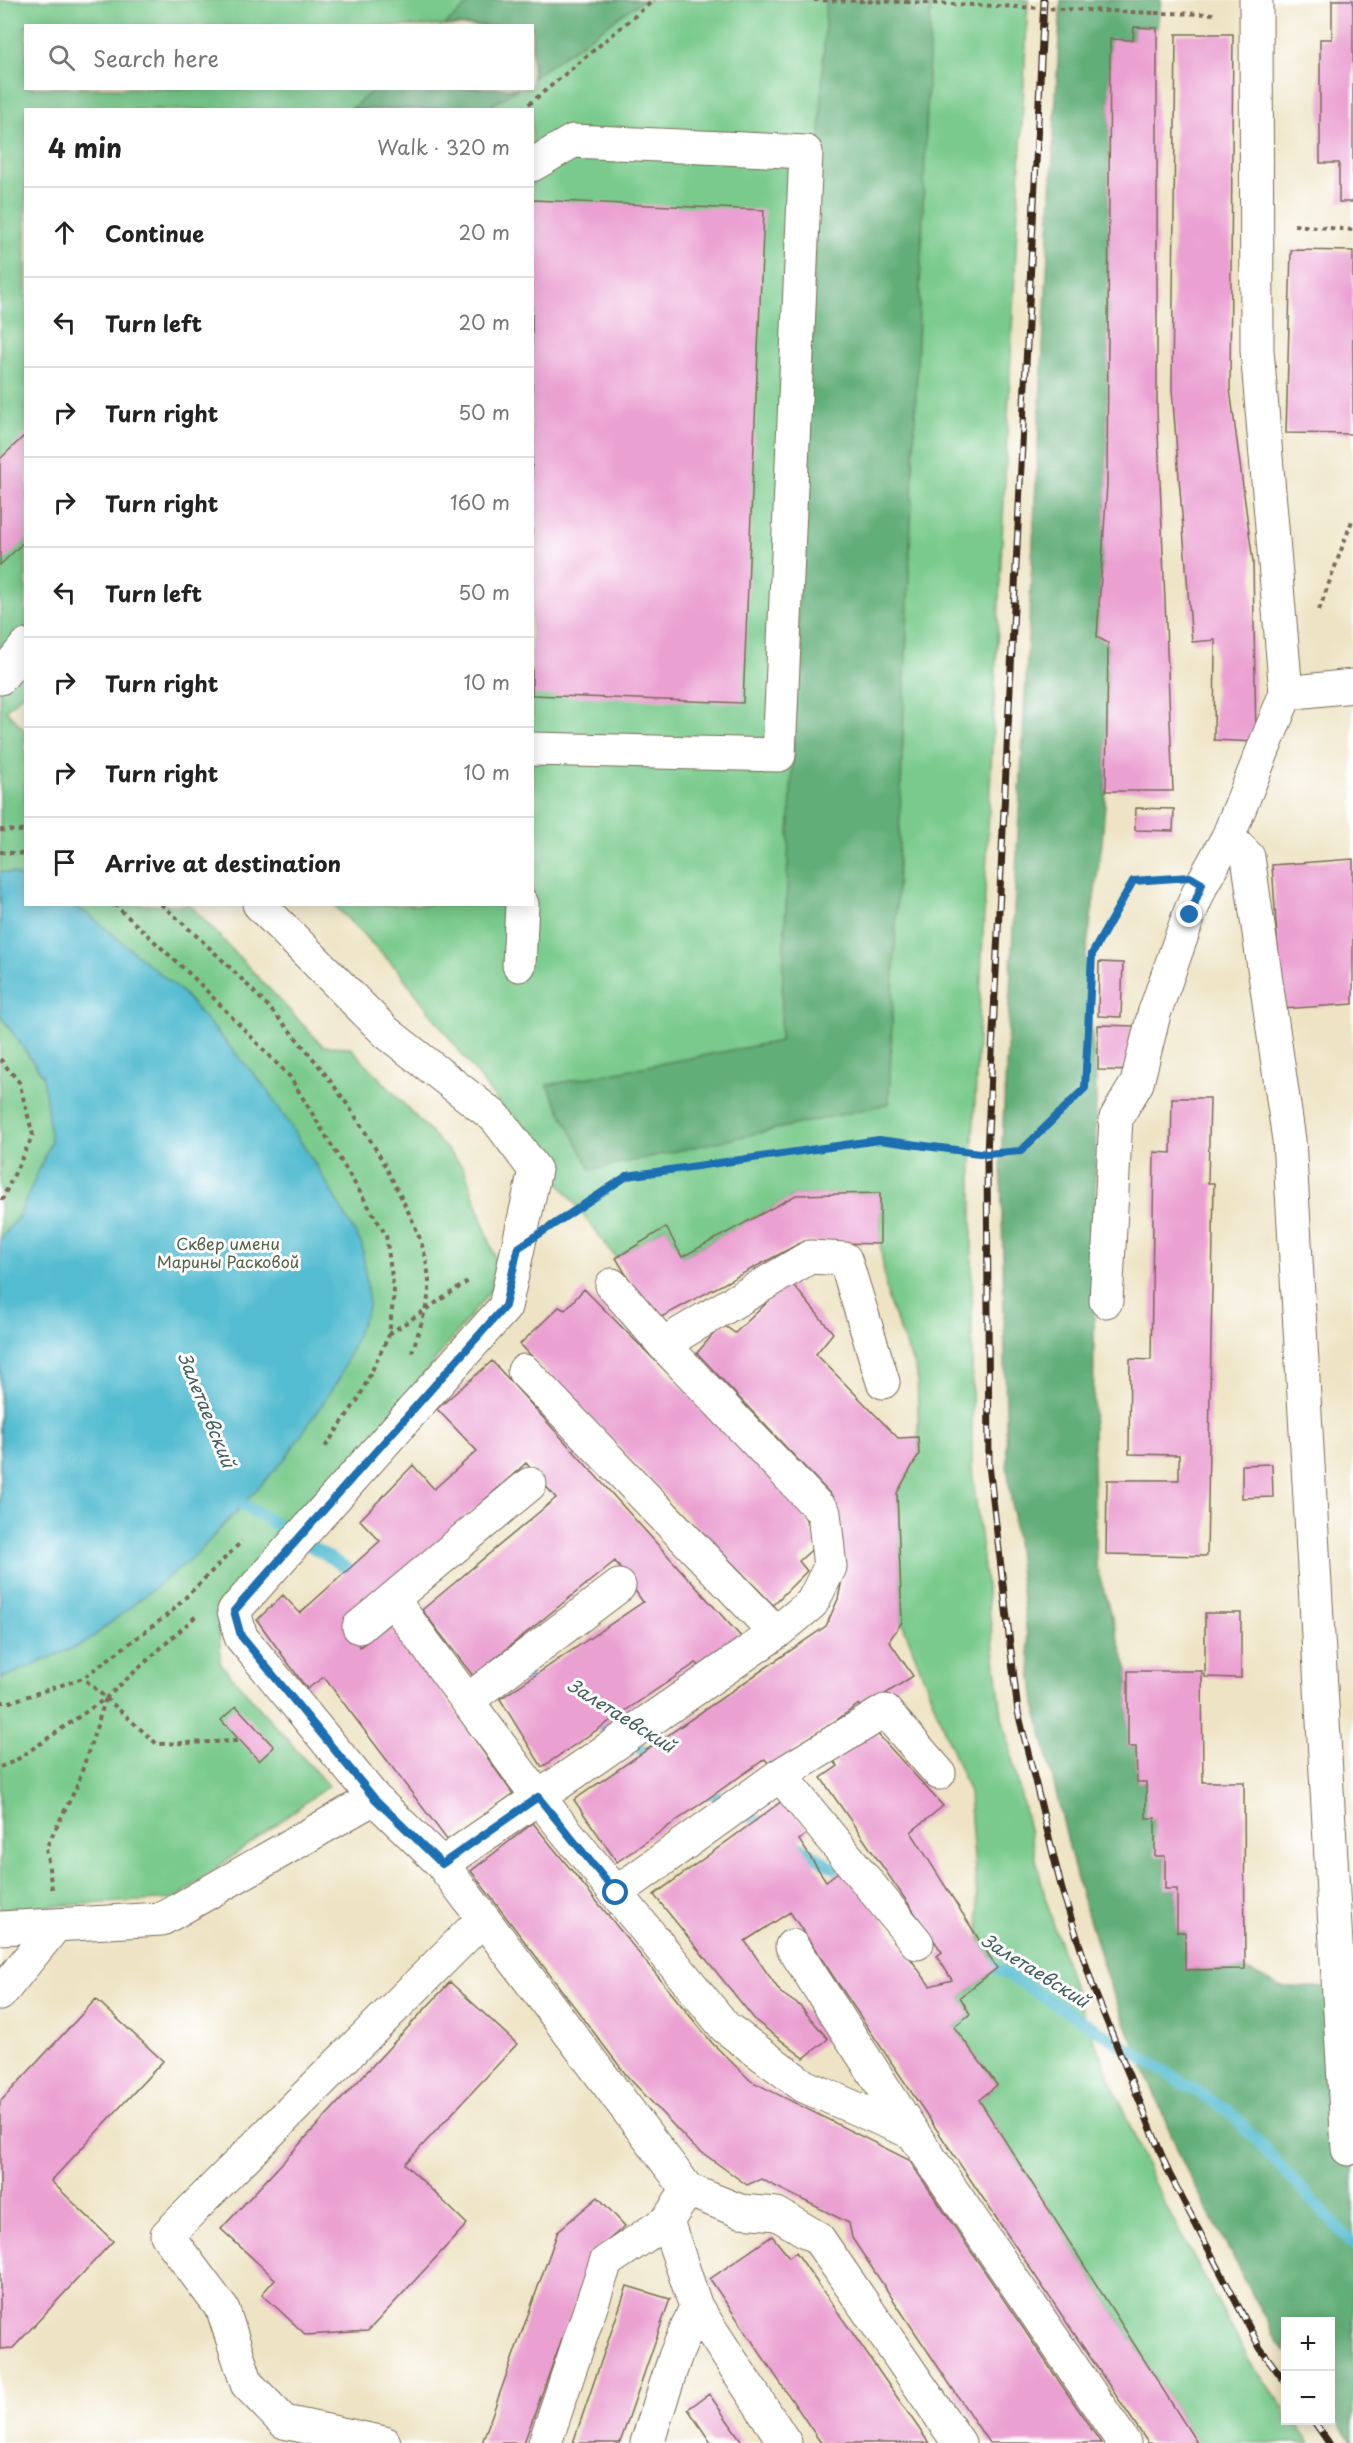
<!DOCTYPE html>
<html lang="en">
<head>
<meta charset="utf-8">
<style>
  body { margin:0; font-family:"Playpen Sans",sans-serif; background:#f6f6f6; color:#222 }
  .controls { position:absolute; right:18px; bottom:18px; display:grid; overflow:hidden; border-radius:0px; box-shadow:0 3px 15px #0003 }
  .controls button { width:54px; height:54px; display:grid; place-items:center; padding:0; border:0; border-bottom:2px solid #e0e0e0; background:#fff; color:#222; font:30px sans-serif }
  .stop { position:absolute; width:18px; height:18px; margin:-14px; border:4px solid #1f6fb2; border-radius:50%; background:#fff }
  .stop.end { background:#1f6fb2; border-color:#fff; box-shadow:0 2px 6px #0008 }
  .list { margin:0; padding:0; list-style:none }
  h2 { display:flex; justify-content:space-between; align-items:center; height:78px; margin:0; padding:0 24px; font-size:26px }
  h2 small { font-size:20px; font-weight:400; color:#767676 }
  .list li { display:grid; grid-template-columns:39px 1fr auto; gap:18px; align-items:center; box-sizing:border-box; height:90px; padding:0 24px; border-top:2px solid #e0e0e0 }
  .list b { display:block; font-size:22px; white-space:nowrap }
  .list em { font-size:20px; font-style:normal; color:#767676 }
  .icon { flex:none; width:33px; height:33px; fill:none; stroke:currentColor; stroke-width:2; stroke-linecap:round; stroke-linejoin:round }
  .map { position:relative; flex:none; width:1353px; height:2443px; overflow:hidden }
  .search { position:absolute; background:#fff; box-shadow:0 3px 15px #0003; left:24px; top:24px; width:510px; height:66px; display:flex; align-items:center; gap:15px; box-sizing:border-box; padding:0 21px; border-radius:0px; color:#767676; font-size:22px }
  .panel { position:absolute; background:#fff; box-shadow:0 3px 15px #0003; left:24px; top:108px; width:510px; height:798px; border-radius:0px }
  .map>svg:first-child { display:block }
</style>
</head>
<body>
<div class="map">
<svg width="1353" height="2443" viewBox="0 0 1353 2443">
  <rect width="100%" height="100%" fill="#fff"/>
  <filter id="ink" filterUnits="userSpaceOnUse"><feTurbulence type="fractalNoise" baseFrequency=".0167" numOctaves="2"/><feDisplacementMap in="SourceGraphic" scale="12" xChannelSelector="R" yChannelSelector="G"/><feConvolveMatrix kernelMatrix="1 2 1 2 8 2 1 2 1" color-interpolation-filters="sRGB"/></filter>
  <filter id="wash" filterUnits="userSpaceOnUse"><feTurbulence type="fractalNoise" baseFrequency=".008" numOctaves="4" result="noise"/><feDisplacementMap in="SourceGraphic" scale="24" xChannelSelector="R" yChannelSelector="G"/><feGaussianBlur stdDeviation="1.35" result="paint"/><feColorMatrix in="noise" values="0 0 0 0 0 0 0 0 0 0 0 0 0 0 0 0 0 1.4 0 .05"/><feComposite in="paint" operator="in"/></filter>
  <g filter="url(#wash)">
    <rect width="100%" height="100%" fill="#eee4c5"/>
    <path fill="#79ca8c" stroke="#5a7a55" stroke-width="1.5" fill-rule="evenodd" d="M0,0H1028L972,1163V1469L1002,1716L1045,1897L1076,1996L1154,2184L1249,2360L1285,2410L1286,2420L1294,2421L1310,2443H1197L979,2100L997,2085L954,2027L970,2014L960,1997L997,1968L980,1939L969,1793L902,1622L897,1493L919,1454L917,1373L888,1300L880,1244V1193L796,1195L682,1257L666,1227L616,1258L398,970L334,905L532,904V110H26V690L6,710L25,731L26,904L190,905L323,1046L350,1047L464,1168L495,1257L492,1289L369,1443L219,1608L220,1663L328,1786L175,1899L0,1909ZM26,26H532V88H26Z"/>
    <path fill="#62ae78" stroke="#4e6c4b" stroke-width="1.5" d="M473,0H643L533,77L532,26L445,25Z
      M826,0H931L889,1104L591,1170L547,1085L780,1041Z
      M1061,0H1161L1157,28L1134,27L1133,40H1110L1107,484L1097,637L1108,643L1106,791L1102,843L1085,960L1096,1079L1093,1464L1096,1565L1128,1671V1747H1136L1137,1782H1146L1165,1856L1166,1889H1177V1932H1185V1970L1245,1969L1284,1988L1353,1986V2443L1331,2413L1330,2322H1286L1285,2352L1276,2339L1183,2163L1108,1981L1077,1880L1035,1704L1007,1464L1001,1163Z
      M375,88H517V89L486,109H351Z"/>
    <path fill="#53bcd0" stroke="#477377" stroke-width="1.5" d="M0,872L13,873L25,880L26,904L71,905L88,914L182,992L265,1087L319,1170L362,1245L369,1305L339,1379L285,1459L197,1554L85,1643L0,1679V1240L20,1214L51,1142L43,1076L0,1015Z"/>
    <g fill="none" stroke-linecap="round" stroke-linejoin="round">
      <path stroke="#53bcd0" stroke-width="12" d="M230,1496L361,1577
        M480,1650L542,1688
        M590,1718L657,1759
        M700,1786L770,1828
        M792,1842L849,1877
        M984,1960L1230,2112L1353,2244"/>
    </g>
    <g id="blocks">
      <path fill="#eba0d2" d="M1332,0H1353V202H1339V163H1320V39H1332Z
        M1134,27L1157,28V410L1173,791H1106L1108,643L1097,637L1107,484L1110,39L1133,40Z
        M1176,34H1233L1230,389L1253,562L1256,742L1214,740L1215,640L1192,642L1172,389Z
        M532,200L764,210L743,703L532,695Z
        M1291,250L1353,251V434L1286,433Z
        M26,434V540L0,565V459Z
        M1136,808L1174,809L1173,831L1135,830Z
        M1353,859V1004L1282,1009L1272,865Z
        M1099,962L1123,963L1121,1017L1098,1016Z
        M1098,1025L1137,1026L1136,1071L1098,1070Z
        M1172,1098H1210L1208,1183H1214L1207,1556L1106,1554L1107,1480H1179V1455L1129,1454L1130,1359L1151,1360L1154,1152L1171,1153Z
        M880,1193V1244L802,1242L654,1321L616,1258L666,1227L682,1257L796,1195Z
        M790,1281L833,1333L816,1354L898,1438L918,1437L919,1454L897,1493L902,1622L889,1641L913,1676L862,1709L859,1704L771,1767L765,1759L617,1862L574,1800L826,1626L838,1599L843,1575L833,1497L697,1353L722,1324L735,1333Z
        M584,1289L800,1506L817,1545L799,1561L807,1571L773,1605L520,1344L559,1307L565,1310Z
        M492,1361L743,1639L703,1669L696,1663L542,1767L500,1699L643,1602L615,1561L473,1676L422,1610L556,1498L526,1463L344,1626L360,1647L392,1622L513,1794L448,1841L324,1677L307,1689L257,1620L283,1595L300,1613L380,1541L360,1520L413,1465L434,1489L477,1451L437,1409Z
        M1272,1464L1273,1497L1242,1498V1465Z
        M1205,1613H1241V1678L1205,1677Z
        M1128,1671H1202L1203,1782H1244L1245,1969L1185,1970V1932H1177V1889H1165V1856H1155V1818H1146V1782H1137L1136,1747H1128Z
        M236,1706L274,1747L259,1761L221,1720Z
        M874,1730L943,1806L911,1832L997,1968L960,1997L970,2014L954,2027L997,2085L979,2100L1197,2443H1148L790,1912L745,1941L781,1993L800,2006L828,2039L804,2058L756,2021L654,1895L782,1801L809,1832L799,1840L826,1881L845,1867L930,1986L952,1980L937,1956L942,1952L821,1778L838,1766L831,1758Z
        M533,1823L712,2043L751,2081L909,2160L1101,2443H989L852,2238L849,2223L761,2179L747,2185L693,2146L627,2076L471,1871Z
        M450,1982L517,2044L405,2164L467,2224L368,2331L306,2335L262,2294L275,2279L221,2229Z
        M96,1999L163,2061L51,2181L113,2241L13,2348L0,2349V2102Z
        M598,2197L625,2226L593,2253L524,2443H482L558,2231Z
        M772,2236L789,2257L796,2252L929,2443H821L710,2279Z
        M627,2286L670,2299L620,2443H573Z
        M709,2394L743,2443H711L688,2409Z"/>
    </g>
  </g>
  <g filter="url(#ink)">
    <use href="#blocks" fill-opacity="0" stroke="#7a6b58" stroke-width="1.5"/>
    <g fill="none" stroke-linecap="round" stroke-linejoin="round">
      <g stroke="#7a6b58" stroke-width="35">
        <path id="minor" d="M532,165L573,141L806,152L779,755L532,749
          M0,678L26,646
          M1286,693L1353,686
          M1228,837L1248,857L1289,1140L1348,2149
          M259,904L386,1032L496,1118L535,1170L505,1307L234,1611L241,1637L374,1798L442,1864L688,2190L667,2221L696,2307L675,2357L647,2443
          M519,965L522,904
          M1106,1301L1116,1118L1137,1083L1154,1014L1189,915L1202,884L1228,837L1286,693L1257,350L1256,0
          M663,1344L810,1257L845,1259L883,1382
          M524,1371L776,1633
          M393,1600L538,1797L725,2027L804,2086L913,2133L1124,2443
          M359,1627L530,1484
          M468,1700L619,1586
          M780,1775L917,1943
          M442,1864L776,1633L812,1603L830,1567L824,1513L663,1344L612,1285
          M616,1893L780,1775L885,1711L939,1773
          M0,1928L162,1919L374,1798
          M792,1946L913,2133
          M0,1994L56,1925
          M688,2190L740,2211L777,2214L818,2238L959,2443
          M696,2307L785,2443
          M384,2443L284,2422L247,2384L223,2310L167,2235L483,1919
          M545,2443L606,2262L667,2221"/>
      </g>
      <path stroke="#7a6b58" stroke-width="4" stroke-dasharray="4.5 4.5" stroke-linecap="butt" d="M814,0L906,2
        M1155,13L1217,14
        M522,110L654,0
        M1294,225L1353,230
        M1319,610L1353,518
        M0,830L26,831
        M0,852L26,854
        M114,904L195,979L290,1077L386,1235L394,1292L389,1335L359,1398L323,1450
        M161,904C256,987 344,1079 399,1193C414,1223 427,1249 429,1282C431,1301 417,1334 412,1353
        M0,1059L19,1082L33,1135L0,1204
        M564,1218L627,1176L879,1140L987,1154L1021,1151L1085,1088L1092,954L1133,881L1164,879
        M389,1334L470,1280
        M106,1698L157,1744L240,1741
        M0,1702H10L83,1678L170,1613L242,1541
        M0,1767L15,1761L106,1698L196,1616
        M52,1889L46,1848L77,1786L106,1698L83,1678"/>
      <use href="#minor" stroke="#fff" stroke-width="33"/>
      <g stroke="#3b2a1e" stroke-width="7">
        <path id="rail" d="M1044,0L987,1154L989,1465L1018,1712L1062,1890L1094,1990L1169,2173L1260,2348L1286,2383
          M1313,2420L1329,2443"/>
      </g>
      <use href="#rail" stroke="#fff" stroke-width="4.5" stroke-dasharray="14" stroke-linecap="butt"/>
      <path stroke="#7a6b58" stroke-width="4" stroke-dasharray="4.5 4.5" stroke-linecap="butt" d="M906,2L1155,13"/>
    </g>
  </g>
  <g fill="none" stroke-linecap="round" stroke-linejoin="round" filter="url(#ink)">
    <path stroke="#1f6fb2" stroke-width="8" d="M616,1893L538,1797L442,1864L374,1798L241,1636L234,1611L505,1306L518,1248L627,1176L879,1140L987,1154L1021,1151L1085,1088L1092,954L1133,881L1190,877L1202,884L1190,915"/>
  </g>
  <g text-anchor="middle" stroke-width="6" stroke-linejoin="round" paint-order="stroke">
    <g font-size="16" fill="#516244" stroke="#fff">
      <text x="228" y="1250">Сквер имени<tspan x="228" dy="18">Марины Расковой</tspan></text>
    </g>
    <g font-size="18" font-style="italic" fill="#435d5c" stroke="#fff">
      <text transform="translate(206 1410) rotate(68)" y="6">Залетаевский</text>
      <text transform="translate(621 1716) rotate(32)" y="6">Залетаевский</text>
      <text transform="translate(1035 1971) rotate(32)" y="6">Залетаевский</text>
    </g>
  </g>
</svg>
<div class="controls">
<button>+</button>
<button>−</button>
</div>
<div class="stop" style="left:616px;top:1893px"></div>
<div class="stop end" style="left:1190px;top:915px"></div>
<div class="search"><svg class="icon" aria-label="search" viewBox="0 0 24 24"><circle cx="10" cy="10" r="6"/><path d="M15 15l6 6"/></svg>Search here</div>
<section class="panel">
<h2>4 min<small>Walk · 320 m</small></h2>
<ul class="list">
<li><svg class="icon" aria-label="ahead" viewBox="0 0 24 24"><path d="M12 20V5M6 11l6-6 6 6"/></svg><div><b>Continue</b></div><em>20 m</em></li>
<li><svg class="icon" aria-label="left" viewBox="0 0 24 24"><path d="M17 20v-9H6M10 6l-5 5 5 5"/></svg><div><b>Turn left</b></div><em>20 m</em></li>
<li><svg class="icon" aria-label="right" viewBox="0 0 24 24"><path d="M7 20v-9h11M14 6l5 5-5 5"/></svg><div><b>Turn right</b></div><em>50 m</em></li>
<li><svg class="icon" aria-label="right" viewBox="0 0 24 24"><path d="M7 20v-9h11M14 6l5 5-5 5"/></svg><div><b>Turn right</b></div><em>160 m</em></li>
<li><svg class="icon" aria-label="left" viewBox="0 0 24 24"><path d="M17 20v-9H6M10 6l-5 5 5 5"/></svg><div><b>Turn left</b></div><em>50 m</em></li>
<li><svg class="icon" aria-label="right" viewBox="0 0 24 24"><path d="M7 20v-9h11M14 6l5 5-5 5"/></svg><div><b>Turn right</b></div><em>10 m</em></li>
<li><svg class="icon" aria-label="right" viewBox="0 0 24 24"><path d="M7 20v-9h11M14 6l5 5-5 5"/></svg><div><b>Turn right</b></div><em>10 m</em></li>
<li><svg class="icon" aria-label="arrive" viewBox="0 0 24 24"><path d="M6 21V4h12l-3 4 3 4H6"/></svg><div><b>Arrive at destination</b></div></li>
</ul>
</section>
</div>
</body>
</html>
